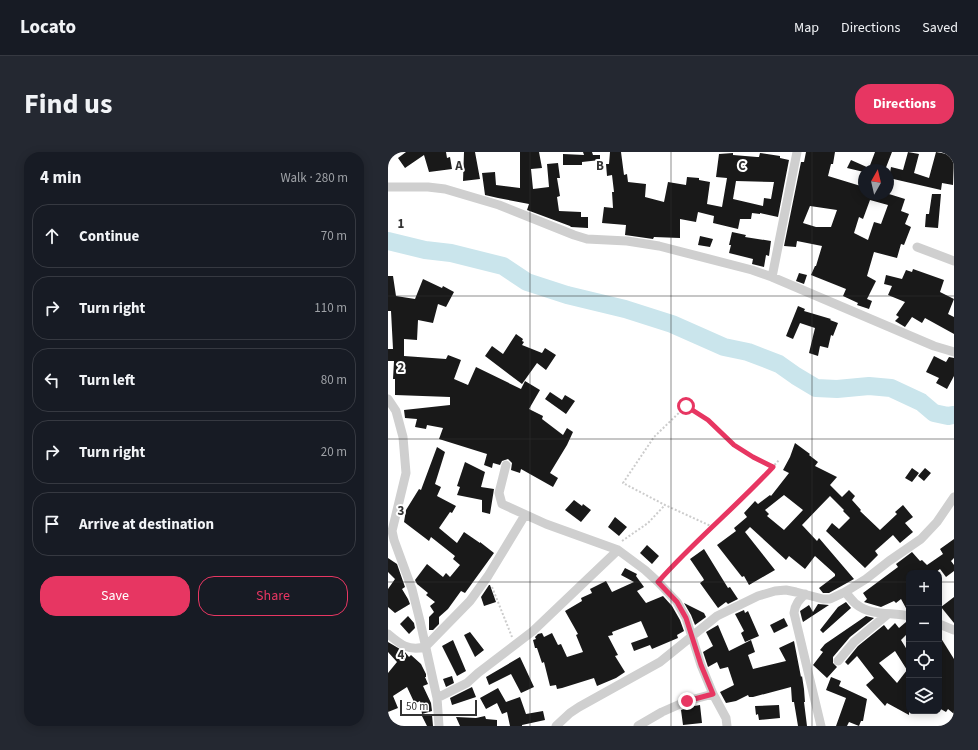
<!DOCTYPE html>
<html lang="en">
<head>
<meta charset="utf-8">
<style>
  body { margin:0; font-family:"Source Sans 3",sans-serif; background:#242831; color:#f1f3f6 }
  .controls { position:absolute; right:12px; bottom:12px; display:grid; overflow:hidden; border-radius:8px; box-shadow:0 2px 10px #0003 }
  .controls button { width:36px; height:36px; display:grid; place-items:center; padding:0; border:0; border-bottom:1px solid #363941; background:#171b24; color:#f1f3f6; font:20px sans-serif }
  .compass { position:absolute; left:470px; top:12px; width:36px; height:36px; border-radius:50%; background:#171b24; box-shadow:0 2px 10px #0003; rotate:8deg }
  .scale { position:absolute; left:12px; bottom:10px; width:77px; box-sizing:border-box; padding-left:4px; border:2px solid #323232; border-top:0; font-size:11px; line-height:14px; white-space:nowrap; color:#323232; -webkit-text-stroke:3px #fff; paint-order:stroke }
  .stop { position:absolute; width:12px; height:12px; margin:-9px; border:3px solid #e73662; border-radius:50%; background:#fff }
  .stop.end { background:#e73662; border-color:#fff; box-shadow:0 1px 4px #0008 }
  .list { margin:0; padding:0; list-style:none }
  h2 { display:flex; justify-content:space-between; align-items:center; height:52px; margin:0; padding:0 16px; font-size:17px }
  h2 small { font-size:13px; font-weight:400; color:#9ea1a6 }
  .list li { display:grid; grid-template-columns:26px 1fr auto; gap:12px; align-items:center; box-sizing:border-box; height:64px; margin:0 8px 8px; padding:0 8px; border:1px solid #363941; border-radius:16px }
  .list b { display:block; font-size:15px; white-space:nowrap }
  .list em { font-size:13px; font-style:normal; color:#9ea1a6 }
  .actions { display:flex; gap:8px; padding:12px 16px }
  .actions a { flex:1; padding:9px 0; border:1px solid #e73662; border-radius:16px; text-align:center; font-size:14px; color:#e73662 }
  .actions .main { background:#e73662; color:#fff }
  .icon { flex:none; width:22px; height:22px; fill:none; stroke:currentColor; stroke-width:2; stroke-linecap:round; stroke-linejoin:round }
  .map { position:relative; flex:none; width:566px; height:574px; overflow:hidden; border-radius:16px }
  header { display:flex; align-items:center; gap:24px; box-sizing:border-box; height:56px; padding:0 20px; background:#171b24; border-bottom:1px solid #363941 }
  header strong { font-size:19px }
  nav { display:flex; gap:22px; margin-inline-start:auto; font-size:14px }
  .intro { display:flex; align-items:center; justify-content:space-between; box-sizing:border-box; height:96px; padding:0 24px }
  h1 { margin:0; font-size:28px }
  .button { padding:10px 18px; border-radius:16px; background:#e73662; color:#fff; font-size:14px; font-weight:700 }
  main { display:flex; gap:24px; padding:0 24px }
  aside { flex:1; background:#171b24; border-radius:16px; box-shadow:0 2px 10px #0003 }
  .map>svg:first-child { display:block }
</style>
</head>
<body>
<header>
<strong>Locato</strong>
<nav><a>Map</a><a>Directions</a><a>Saved</a></nav>
</header>
<div class="intro"><h1>Find us</h1><a class="button">Directions</a></div>
<main>
<aside>
<h2>4 min<small>Walk · 280 m</small></h2>
<ul class="list">
<li><svg class="icon" aria-label="ahead" viewBox="0 0 24 24"><path d="M12 20V5M6 11l6-6 6 6"/></svg><div><b>Continue</b></div><em>70 m</em></li>
<li><svg class="icon" aria-label="right" viewBox="0 0 24 24"><path d="M7 20v-9h11M14 6l5 5-5 5"/></svg><div><b>Turn right</b></div><em>110 m</em></li>
<li><svg class="icon" aria-label="left" viewBox="0 0 24 24"><path d="M17 20v-9H6M10 6l-5 5 5 5"/></svg><div><b>Turn left</b></div><em>80 m</em></li>
<li><svg class="icon" aria-label="right" viewBox="0 0 24 24"><path d="M7 20v-9h11M14 6l5 5-5 5"/></svg><div><b>Turn right</b></div><em>20 m</em></li>
<li><svg class="icon" aria-label="arrive" viewBox="0 0 24 24"><path d="M6 21V4h12l-3 4 3 4H6"/></svg><div><b>Arrive at destination</b></div></li>
</ul>
<div class="actions"><a class="main">Save</a><a>Share</a></div>
</aside>
<div class="map">
<svg width="566" height="574" viewBox="0 0 566 574">
  <rect width="100%" height="100%" fill="#fff"/>
  <g fill="none" stroke-linecap="round" stroke-linejoin="round">
    <path stroke="#cae5ec" stroke-width="18" d="M0,89L37,98L63,101L115,114L139,130L179,143L237,157L284,172L336,195L360,200L391,212L408,224L428,236L449,237L481,234L503,236L533,250L546,261L560,264L566,263"/>
  </g>
  <path fill="#191919" fill-rule="evenodd" d="M18,0H58L59,6L62,5L64,17L41,20L36,3L17,16L10,6Z
    M76,0H87L92,27L75,29Z
    M132,0H151L154,16L143,17L145,37L161,35L159,12L170,11L172,26H169L172,44L169,45L171,59L193,60V65H200V76L183,75L182,74L139,58L141,52L110,46L97,43L94,21L107,20L108,33L132,36Z
    M195,0H204L205,3H212V8L194,10V13H175V2L196,3Z
    M222,0H233L236,23L239,22L240,30L258,32L257,45L276,50L280,30L298,33L299,25L311,26V28L322,30L319,52L334,55L339,26L328,25L331,2L345,1V3L369,5H371L372,1L392,4V6L401,8L390,65L372,61V62L364,61L363,67H352L350,77L325,71L326,64L310,60L308,70L292,67V86L266,85L265,87L237,83L238,73L214,71L216,55L225,56L224,40H226L224,23L219,24L218,12H221ZM348,29L386,30L383,47L376,46L375,54L345,47Z
    M418,0H447L445,12H443L440,24L476,35V42H501L517,47L513,59L521,62L517,72L523,75L516,93L513,92L509,106L486,100L479,124L488,129L479,147L484,149L481,157L469,153L470,151L455,144L458,137L423,123L427,114H428L434,94L409,89L408,95L396,94L413,10H416ZM482,48L500,53L493,72L486,70L480,88L466,81L471,65L475,67ZM422,54L449,58L443,75H428L415,71Z
    M487,0H504L497,18H476V20L459,16L463,8L481,16Z
    M520,0L531,2L526,21L541,26L548,0L559,2L562,5L566,6L565,33L554,31L553,38L501,26L503,15L515,18Z
    M544,42H553L550,76L537,75L538,62H541Z
    M344,80L358,83L357,85L383,89L381,104L378,103L376,115L364,112L365,107L341,101L343,93H341Z
    M312,84L325,87L322,95L310,93Z
    M525,117L556,128L552,140L566,147L560,162L566,165V182L537,166L534,171L524,165L517,175L507,169L511,165L508,163L517,150L500,143L504,134L496,132L498,123L514,127L518,118L524,120Z
    M411,121L419,123L416,132L408,129Z
    M0,124H5L8,144L27,147L35,127L54,136L55,134L66,140L58,155L50,152L45,171L30,168L29,188L16,187V204L58,207L60,203L73,208L66,227L80,233L88,215L133,237L137,229L152,238L141,257L155,264L154,267L175,283L179,276L185,280L179,293L162,321L170,326L165,335L133,317L132,321L123,318L124,311L120,307L114,309L112,313L105,311L104,316L96,313L99,302L51,287L55,276L39,273L38,277L27,275L29,267L17,266L16,258L62,253V245L7,243V227H5L6,209H0V197H5L3,159H0Z
    M410,154L417,157L416,159L443,167L442,168L450,171L445,184L443,183L440,196L432,194L430,204L421,201L427,176L412,171L405,187L398,184Z
    M128,182L135,187L134,189L136,190L134,193L154,201L157,196L168,203L158,218L149,211L134,232L97,204L104,194L115,202Z
    M546,204L558,210L561,205L566,206V224L559,237L548,231L551,226L538,220Z
    M162,240L174,248L177,243L187,249L178,262L157,247Z
    M407,291L422,302L421,303L430,310L427,314L449,325L442,333L454,345L461,338L467,344L464,348L473,358L472,359L492,378L509,362L507,360L515,353L525,365L517,371L525,380L512,391L505,383L487,399L490,403L477,416L438,379L444,371L451,377L462,366L455,359L456,358L442,344L414,373L429,389L431,386L466,427L441,441H435L431,436L447,424V422L427,404L417,417L401,404L398,408L362,375L357,380L387,418L361,433L356,424L354,425L329,393L348,379L346,376L359,365L356,361L367,349L370,352L382,343L383,344L401,321L395,318L402,305ZM396,343L415,358L396,378L379,364L381,362L377,358Z
    M49,295L57,300L47,332L53,335L49,344L68,354L64,361L62,360L51,376L69,391L76,380L92,391V390L106,401L77,441L73,439L60,457L51,465V472L45,478H41V465L46,460L42,454L47,450L38,443L40,441L29,432L27,428L39,412L55,425L58,421L62,425L72,413L65,407L67,404L43,385L41,389L16,370L18,358L31,337L33,338Z
    M77,310L97,320L93,335L106,337L102,362L94,360V348L69,343L72,335L69,334Z
    M524,316L531,321L524,330L517,326Z
    M537,316L543,321L536,329L530,324Z
    M186,348L194,354L195,352L203,358L193,370L177,358Z
    M227,365L239,375L231,384L220,375Z
    M566,387V406L563,409L566,413V419L558,425L552,417L547,421H521V458H519L513,447L508,451L506,449L493,455L476,450L479,447L475,441L510,415L508,412L524,400L532,409L534,408L539,413L555,402L552,397Z
    M259,393L271,404L264,412L252,401Z
    M316,397L340,436L342,435L350,447L340,452L338,450L330,456L312,431L316,428L315,426L302,407Z
    M0,406L9,412L17,435L14,437L20,447L22,452L7,461L0,455V437L7,427L0,420Z
    M237,416L249,422L248,424L256,435L249,439L258,451L275,444L284,454L292,468L296,479L289,483L290,486L264,497L262,493L246,499L243,491L260,485L253,469L224,480L225,483L220,484L230,503L227,504L237,520L228,526L209,534L206,526L174,536L169,537L168,533L162,534L156,510L154,511L149,496H147L145,488L148,487L147,485L150,482L154,481L156,485L164,481L170,493L173,492L179,505L195,500L188,483L190,482L177,459L194,449L193,446L204,441L202,437L218,429L224,440L246,430L233,423Z
    M101,433H102L108,450L96,454L93,445Z
    M566,445V471L553,455Z
    M458,450L463,456L435,481L432,478L450,455Z
    M296,451L316,461L318,465L307,473L303,463Z
    M430,452L441,453L415,470L414,467L412,459L421,453L425,460Z
    M356,458L357,461L360,459L371,484L357,490L353,481L356,479L347,462Z
    M20,464L26,471L27,476L21,482L12,472Z
    M478,464L486,466L462,485L445,505V511L449,515L439,526L425,513L435,500L432,498L437,492Z
    M396,466L400,474L386,481L382,473Z
    M518,470H521V480L513,488L521,501V563L499,551L497,554L478,533L486,526L469,504L460,513L457,510L470,494L496,473L500,478L507,471L511,476ZM507,499L519,518L509,531L491,511Z
    M330,473L341,499L363,488L367,500L360,503L365,517L398,509L391,496L406,489L413,525L414,524L416,537L417,550H416L419,574H410L406,550H404L403,535L365,545H361L360,543L348,549L338,551L332,540L346,533L340,515L332,517L329,510L320,515L315,500L325,494L318,480Z
    M82,480L96,498L87,505L76,483Z
    M551,483L566,507V562L560,557L558,560L551,556Z
    M65,488L78,519L69,524L54,494Z
    M0,490L17,500L21,505L23,503L33,512L38,522V525H37L40,532L35,534L43,551L44,559L34,562L32,549L28,551V549L26,550L19,535L5,544L10,556L0,560V521L9,510L0,500Z
    M132,505L146,535L133,541L123,522L101,533L98,525Z
    M64,524L66,531L58,535L55,527Z
    M443,525L453,529L451,534L479,547L475,569H473L471,574L461,570L459,574H448L458,546L438,538Z
    M84,535L88,545L64,553L62,546Z
    M110,536L118,550L132,545L138,562L155,559L157,568L134,573V574H122L119,560L114,562L109,551L98,557L92,546Z
    M312,553L314,571L295,573L293,558L301,555Z
    M391,553L392,566L371,568L370,562L368,563L367,554Z
    M33,562L44,563L45,574H39Z
    M97,564L98,567L109,568V574H72L68,565L88,566Z"/>
  <g fill="none" stroke-linecap="round" stroke-linejoin="round">
    <path stroke="#ccc" stroke-width="2" stroke-dasharray="2 2" stroke-linecap="butt" d="M325,375L277,353L235,331L266,285L298,254L321,268L346,293L365,305L385,315
      M234,389L260,371L277,353
      M276,423L286,412L364,338L391,308
      M104,435L124,485"/>
    <path stroke="#cfcfcf" stroke-width="9" d="M565,0H566
      M0,35H40L57,37L111,53L186,83L199,87L239,89L271,94L364,118L384,125L546,194L566,200
      M529,95L566,109
      M384,125L409,0
      M0,247L8,259L15,285L18,321L4,379L6,388L24,437L32,469L49,546L51,574
      M118,313L111,341L114,352L158,372L230,398L257,418L270,430L289,450L298,466L313,513L325,542L338,566L339,574
      M457,440C461,444 464,449 468,452C482,464 504,460 521,464
      M417,442C411,448 407,452 406,461L433,574
      M551,472L566,478
      M0,482C13,493 20,499 37,495L82,449L100,424L137,363
      M450,509L466,490L500,462
      M49,546L79,531L90,521L145,479L230,398
      M168,574L182,561L191,555L272,510L329,464L370,444L387,439L398,438L408,440L435,447H442L457,440L478,427L501,409L533,387L549,370L566,345
      M250,574L274,560L299,549L325,542"/>
  </g>
  <g fill="none" stroke-linecap="round" stroke-linejoin="round">
    <path stroke="#e73662" stroke-width="5" d="M298,254L320,268L346,293L365,305L385,315C348,355 306,389 270,430L289,450L298,466L313,513L325,542L299,549"/>
  </g>
  <path fill="none" stroke="#323232" stroke-width="1" stroke-opacity="0.55" d="M142,0V574M283,0V574M424,0V574M0,144H566M0,287H566M0,430H521M551,430H566"/>
  <g font-size="13" text-anchor="middle" font-weight="bold" fill="#323232" stroke="#fff" stroke-width="4" stroke-linejoin="round" paint-order="stroke">
    <text x="71" y="18">A</text>
    <text x="212" y="18">B</text>
    <text x="354" y="18">C</text>
    <text x="13" y="76">1</text>
    <text x="13" y="220">2</text>
    <text x="13" y="363">3</text>
    <text x="13" y="507">4</text>
  </g>
</svg>
<div class="controls">
<button>+</button>
<button>−</button>
<button><svg class="icon" aria-label="locate" viewBox="0 0 24 24"><circle cx="12" cy="12" r="6"/><path d="M12 2v4M12 18v4M2 12h4M18 12h4"/></svg></button>
<button><svg class="icon" aria-label="layers" viewBox="0 0 24 24"><path d="M12 4l9 5-9 5-9-5zM3 14l9 5 9-5"/></svg></button>
</div>
<svg class="compass" viewBox="-18 -18 36 36"><path d="M0-13l5 13h-10z" fill="#e53935"/><path d="M0 13l5-13h-10z" fill="#9ea1a6"/></svg>
<div class="scale">50 m</div>
<div class="stop" style="left:298px;top:254px"></div>
<div class="stop end" style="left:299px;top:549px"></div>
</div>
</main>
</body>
</html>
